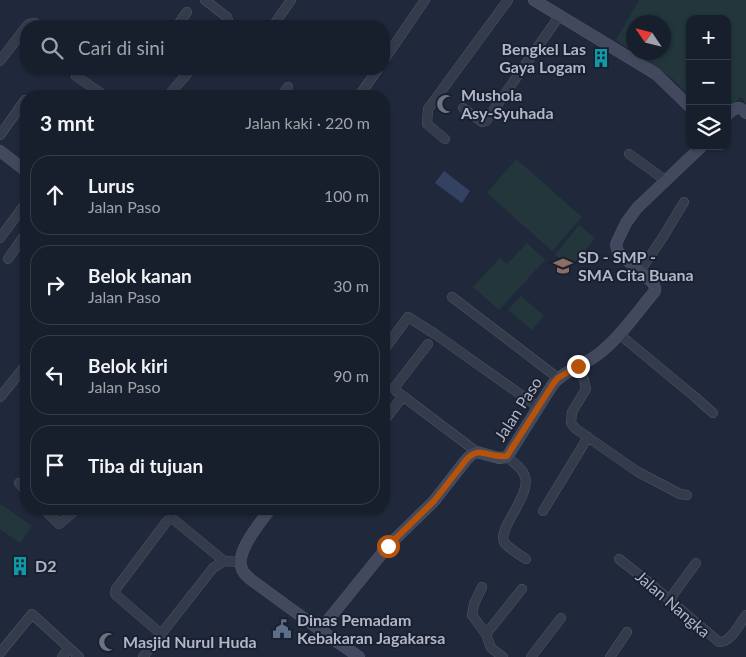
<!DOCTYPE html>
<html lang="id">
<head>
<meta charset="utf-8">
<style>
  body { margin:0; font-family:Lato,sans-serif; background:#212734; color:#f1f3f6 }
  .controls { position:absolute; right:15px; top:15px; display:grid; overflow:hidden; border-radius:10px; box-shadow:0 1px 4px #0004 }
  .controls button { width:45px; height:45px; display:grid; place-items:center; padding:0; border:0; border-bottom:1px solid #363d48; background:#181f2c; color:#f1f3f6; font:25px sans-serif }
  .compass { position:absolute; left:626px; top:15px; width:45px; height:45px; border-radius:50%; background:#181f2c; box-shadow:0 1px 4px #0004; rotate:305deg }
  .stop { position:absolute; width:15px; height:15px; margin:-11px; border:4px solid #b45309; border-radius:50%; background:#fff }
  .stop.end { background:#b45309; border-color:#fff; box-shadow:0 1px 5px #0008 }
  .list { margin:0; padding:0; list-style:none }
  h2 { display:flex; justify-content:space-between; align-items:center; height:65px; margin:0; padding:0 20px; font-size:21px }
  h2 small { font-size:16px; font-weight:400; color:#9fa2a9 }
  .list li { display:grid; grid-template-columns:32px 1fr auto; gap:15px; align-items:center; box-sizing:border-box; height:80px; margin:0 10px 10px; padding:0 10px; border:1px solid #363d48; border-radius:20px }
  .list b { display:block; font-size:19px; white-space:nowrap }
  .list p { margin:0; font-size:16px; white-space:nowrap; color:#9fa2a9 }
  .list em { font-size:16px; font-style:normal; color:#9fa2a9 }
  .icon { flex:none; width:28px; height:28px; fill:none; stroke:currentColor; stroke-width:2; stroke-linecap:round; stroke-linejoin:round }
  .map { position:relative; flex:none; width:746px; height:657px; overflow:hidden }
  .search { position:absolute; background:#181f2c; box-shadow:0 1px 4px #0004; left:20px; top:20px; width:370px; height:55px; display:flex; align-items:center; gap:12px; box-sizing:border-box; padding:0 18px; border-radius:20px; color:#9fa2a9; font-size:19px }
  .panel { position:absolute; background:#181f2c; box-shadow:0 1px 4px #0004; left:20px; top:90px; width:370px; height:425px; border-radius:20px }
  .map>svg:first-child { display:block }
</style>
</head>
<body>
<div class="map">
<svg width="746" height="657" viewBox="0 0 746 657">
  <rect width="100%" height="100%" fill="#20293b"/>
  <path fill="#22363c" d="M639,0H746V104L741,97L727,110V19H690V97L673,79L635,53L664,52V22H634L633,51L616,40Z
    M516,159L582,217L552,251L487,193Z
    M579,225L595,238L571,267L555,255Z
    M527,243L545,260L499,310L473,287L500,258L507,264Z
    M521,296L544,316L532,330L508,310Z
    M1,504L32,526L20,543L0,529V506Z"/>
  <path fill="#334263" d="M444,171L470,191L462,203L435,183Z"/>
  <g fill="none" stroke-linecap="round" stroke-linejoin="round">
    <g stroke="#4f5666" stroke-width="10">
      <path id="street" d="M205,0L227,17L228,20L223,26
        M27,26L29,24L35,23L40,26
        M177,26L187,12
        M273,26L291,0
        M384,60L425,0
        M0,61L26,27
        M76,76L105,96
        M168,96L191,69
        M281,96L288,87
        M359,96L378,69
        M463,108L482,122L486,121L560,15
        M0,135L25,100L26,101
        M445,139L427,124L428,109L508,0
        M629,154L665,180
        M0,238L26,203
        M8,259L26,233
        M640,271L663,237L684,202
        M452,297L558,378
        M619,334L695,397L713,413
        M428,344L394,388L396,391L477,452
        M384,350L408,317L435,334L538,407
        M578,366L584,380L586,389L572,412L571,423L576,429L638,472L680,494L687,495
        M0,397L26,365
        M384,421L403,396
        M507,457C513,462 523,468 525,477C531,496 497,529 504,542C509,549 519,554 526,559
        M19,483L26,491
        M44,509L59,524L77,509
        M543,511L588,437
        M619,559L652,585L719,642C731,642 739,625 746,615
        M482,587L474,604L472,615L486,634L491,648L503,657
        M669,600L696,563
        M161,634L116,595L115,593L116,589L167,521L173,519L224,561
        M486,634L522,589
        M0,653L32,614L79,657
        M62,657L69,648
        M143,657L213,568L224,561L240,562
        M531,657L561,618
        M610,657L627,632"/>
    </g>
    <g stroke="#4f5666" stroke-width="12">
      <path id="secondary" d="M534,0L656,74L690,107
        M727,115C734,109 739,104 746,113
        M0,151L26,171
        M270,509C261,522 234,553 242,569C243,573 247,576 250,579L320,630L359,657
        M320,630L388,546L434,501L466,460L472,454L477,452L499,458L507,457L553,384C566,369 586,365 601,352C622,335 638,311 655,291V288L653,283L618,252L616,245L617,242L626,223L637,208L702,146"/>
    </g>
    <use href="#street" stroke="#343b4b" stroke-width="9"/>
    <use href="#secondary" stroke="#42495e" stroke-width="11"/>
  </g>
  <g fill="none" stroke-linecap="round" stroke-linejoin="round">
    <path stroke="#b45309" stroke-width="6" d="M388,546L434,501L466,460C480,444 488,459 507,456L553,384L558,378L578,366"/>
  </g>
  <defs>
    <g id="building-bare" transform="scale(1.5)"><path d="M-4-6H4V6H1V3H-1V6H-4ZM-2.5-4.3h1.7v1.8h-1.7ZM.8-4.3h1.7v1.8H.8ZM-2.5-1h1.7V.8h-1.7ZM.8-1h1.7V.8H.8Z" fill="#0f9aa8" stroke="#1a2030" stroke-width="2.5" paint-order="stroke"/></g>
    <g id="mosque-bare" transform="scale(1.5)"><path d="M3.5-4.9A6 6 0 1 0 3.5 4.9A5 5 0 1 1 3.5-4.9Z" fill="#6b7280" stroke="#1a2030" stroke-width="2.5" paint-order="stroke"/></g>
    <g id="school-bare" transform="scale(1.5)"><path d="M0-5L7-2L0 1L-7-2ZM-4 1L0 2.5L4 1V4Q0 6-4 4Z" fill="#8d6e63" stroke="#1a2030" stroke-width="2.5" paint-order="stroke"/></g>
    <g id="civic-bare" transform="scale(1.5)"><path d="M-.6-6.5H3V-4.5H.6V-3L4-1V1h2V6H-6V1h2V-1L-.6-3ZM-1.2 2.5V6h2.4V2.5Z" fill="#5c6f8a" stroke="#1a2030" stroke-width="2.5" paint-order="stroke"/></g>
  </defs>
  <g fill-rule="evenodd">
    <use href="#building-bare" x="601" y="58"/>
    <use href="#mosque-bare" x="446" y="104"/>
    <use href="#school-bare" x="563" y="266"/>
    <use href="#building-bare" x="20" y="566"/>
    <use href="#civic-bare" x="282" y="629"/>
    <use href="#mosque-bare" x="108" y="642"/>
  </g>
  <g text-anchor="middle" stroke-width="4" stroke-linejoin="round" paint-order="stroke">
    <g font-size="16" font-weight="bold" fill="#afb6c7" stroke="#1a2030" text-anchor="start">
      <text x="586" y="55" text-anchor="end">Bengkel Las<tspan x="586" dy="18">Gaya Logam</tspan></text>
      <text x="461" y="101">Mushola<tspan x="461" dy="18">Asy-Syuhada</tspan></text>
      <text x="578" y="263">SD - SMP -<tspan x="578" dy="18">SMA Cita Buana</tspan></text>
      <text x="35" y="572">D2</text>
      <text x="297" y="626">Dinas Pemadam<tspan x="297" dy="18">Kebakaran Jagakarsa</tspan></text>
      <text x="123" y="648">Masjid Nurul Huda</text>
    </g>
    <g font-size="16" fill="#afb6c7" stroke="#1a2030">
      <text transform="translate(518 409) rotate(-57)" y="6">Jalan Paso</text>
      <text transform="translate(673 604) rotate(41)" y="6">Jalan Nangka</text>
    </g>
  </g>
</svg>
<div class="controls">
<button>+</button>
<button>−</button>
<button><svg class="icon" aria-label="layers" viewBox="0 0 24 24"><path d="M12 4l9 5-9 5-9-5zM3 14l9 5 9-5"/></svg></button>
</div>
<svg class="compass" viewBox="-18 -18 36 36"><path d="M0-13l5 13h-10z" fill="#e53935"/><path d="M0 13l5-13h-10z" fill="#9fa2a9"/></svg>
<div class="stop" style="left:388px;top:546px"></div>
<div class="stop end" style="left:578px;top:366px"></div>
<div class="search"><svg class="icon" aria-label="search" viewBox="0 0 24 24"><circle cx="10" cy="10" r="6"/><path d="M15 15l6 6"/></svg>Cari di sini</div>
<section class="panel">
<h2>3 mnt<small>Jalan kaki · 220 m</small></h2>
<ul class="list">
<li><svg class="icon" aria-label="ahead" viewBox="0 0 24 24"><path d="M12 20V5M6 11l6-6 6 6"/></svg><div><b>Lurus</b><p>Jalan Paso</p></div><em>100 m</em></li>
<li><svg class="icon" aria-label="right" viewBox="0 0 24 24"><path d="M7 20v-9h11M14 6l5 5-5 5"/></svg><div><b>Belok kanan</b><p>Jalan Paso</p></div><em>30 m</em></li>
<li><svg class="icon" aria-label="left" viewBox="0 0 24 24"><path d="M17 20v-9H6M10 6l-5 5 5 5"/></svg><div><b>Belok kiri</b><p>Jalan Paso</p></div><em>90 m</em></li>
<li><svg class="icon" aria-label="arrive" viewBox="0 0 24 24"><path d="M6 21V4h12l-3 4 3 4H6"/></svg><div><b>Tiba di tujuan</b></div></li>
</ul>
</section>
</div>
</body>
</html>
